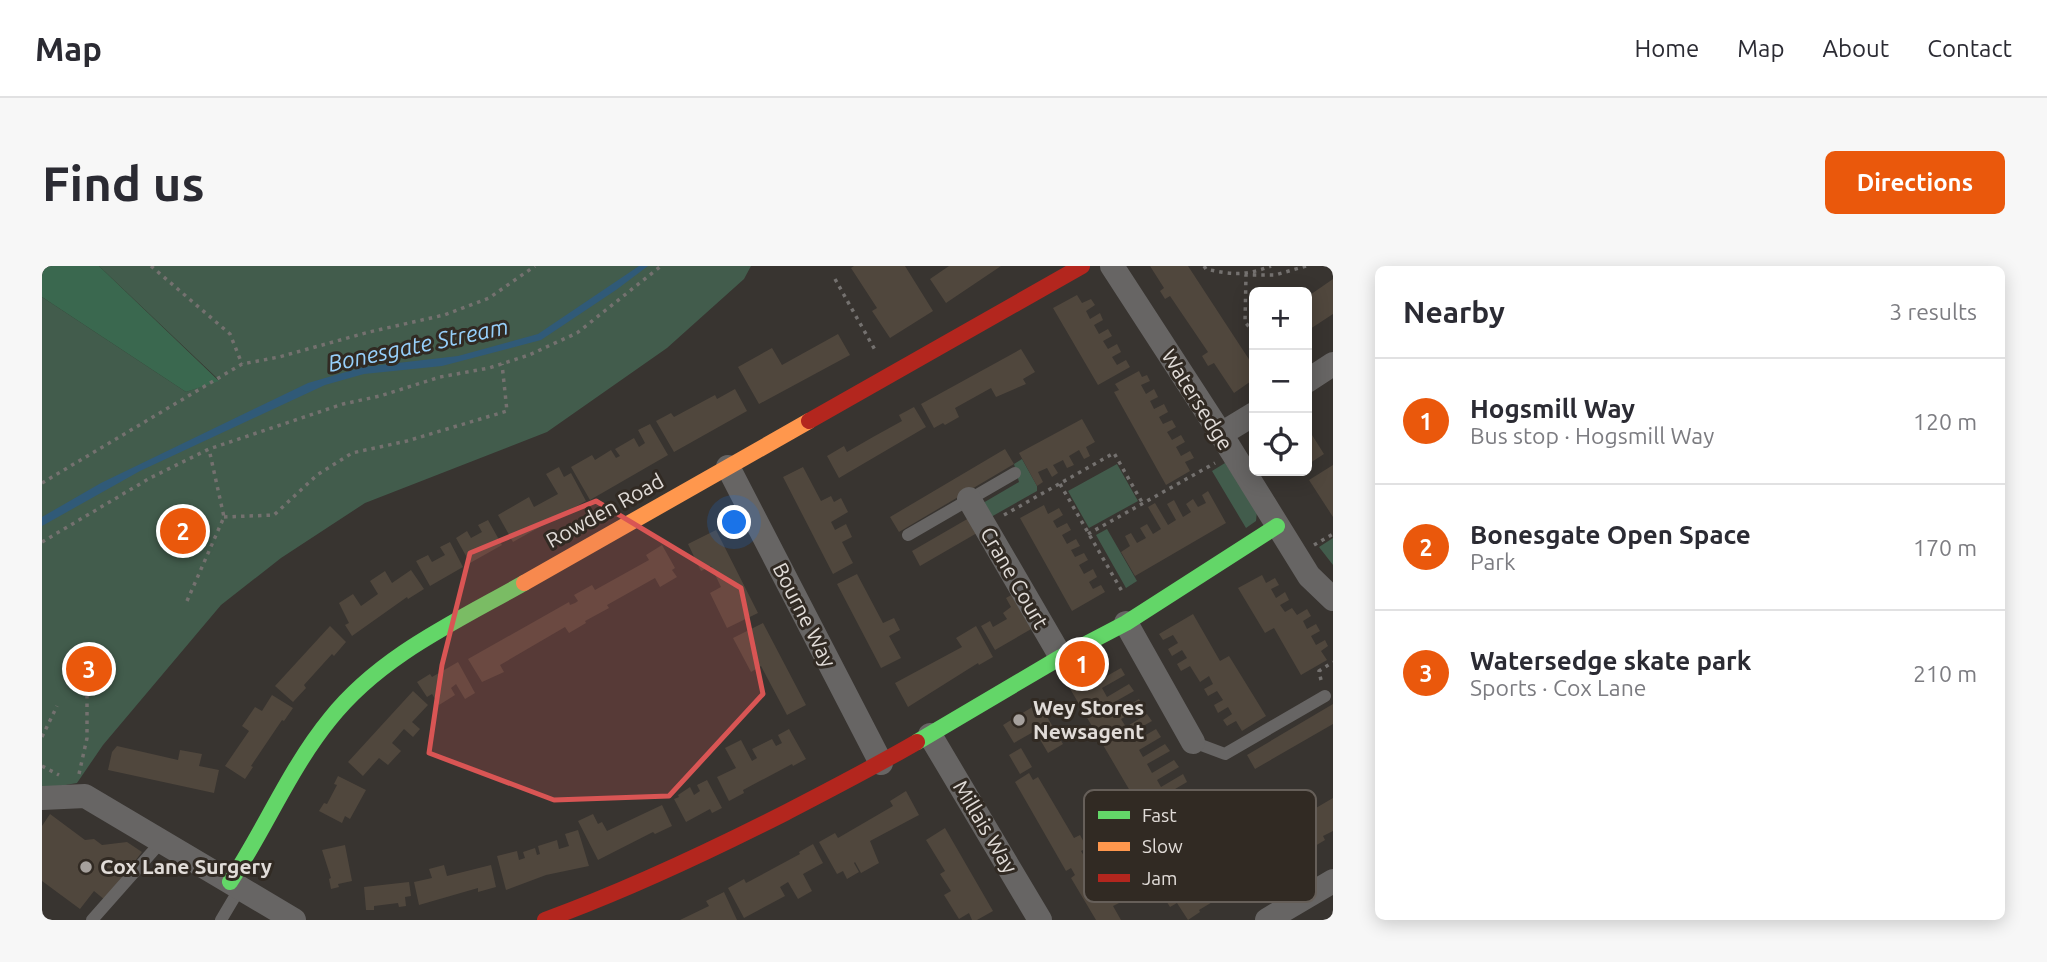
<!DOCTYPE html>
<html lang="en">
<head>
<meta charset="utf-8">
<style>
  body { margin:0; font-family:Ubuntu,sans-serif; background:#f7f7f7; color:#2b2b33 }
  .controls { position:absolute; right:21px; top:21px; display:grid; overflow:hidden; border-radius:10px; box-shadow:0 4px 18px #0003 }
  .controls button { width:63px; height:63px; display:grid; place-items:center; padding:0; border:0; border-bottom:2px solid #e1e1e2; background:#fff; color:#2b2b33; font:35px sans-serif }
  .you { position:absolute; left:693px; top:257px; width:24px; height:24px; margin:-18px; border:5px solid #fff; border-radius:50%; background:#1a73e8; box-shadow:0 0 0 10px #1a73e833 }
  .badge { display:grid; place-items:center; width:46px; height:46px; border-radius:50%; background:#ea580c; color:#fff; font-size:23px; font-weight:700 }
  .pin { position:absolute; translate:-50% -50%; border:4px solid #fff; box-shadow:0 2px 7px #0006 }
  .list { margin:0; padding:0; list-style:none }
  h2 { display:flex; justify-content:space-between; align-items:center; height:91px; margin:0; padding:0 28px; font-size:30px }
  h2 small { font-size:23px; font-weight:400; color:#7c7c81 }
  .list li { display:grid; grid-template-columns:46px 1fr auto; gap:21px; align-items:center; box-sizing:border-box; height:126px; padding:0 28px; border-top:2px solid #e1e1e2 }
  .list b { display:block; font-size:26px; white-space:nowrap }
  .list p { margin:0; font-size:23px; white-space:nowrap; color:#7c7c81 }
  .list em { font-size:23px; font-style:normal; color:#7c7c81 }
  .icon { flex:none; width:38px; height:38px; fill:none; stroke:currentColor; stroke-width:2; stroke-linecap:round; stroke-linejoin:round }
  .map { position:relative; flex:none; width:1291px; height:654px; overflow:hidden; border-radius:10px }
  header { display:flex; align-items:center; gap:42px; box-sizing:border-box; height:98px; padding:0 35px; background:#fff; border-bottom:2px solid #e1e1e2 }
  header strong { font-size:33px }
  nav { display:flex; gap:38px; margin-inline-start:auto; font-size:24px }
  .intro { display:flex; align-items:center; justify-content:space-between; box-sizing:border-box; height:168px; padding:0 42px }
  h1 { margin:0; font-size:49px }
  .button { padding:18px 32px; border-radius:10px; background:#ea580c; color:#fff; font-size:24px; font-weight:700 }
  main { display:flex; gap:42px; padding:0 42px }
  aside { flex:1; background:#fff; border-radius:10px; box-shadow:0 4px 18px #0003 }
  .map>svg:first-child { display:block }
</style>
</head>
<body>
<header>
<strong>Map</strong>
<nav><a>Home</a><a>Map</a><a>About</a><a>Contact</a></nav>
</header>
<div class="intro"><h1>Find us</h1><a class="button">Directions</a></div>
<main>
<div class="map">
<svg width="1291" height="654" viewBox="0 0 1291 654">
  <rect width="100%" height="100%" fill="#383430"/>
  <path fill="#425c4c" d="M57,0H709L702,13L625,82L505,166L323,237L239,292L179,339L61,479L35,517L0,523V31L144,126L177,114Z
    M980,193L995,220V225L949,251L941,237L977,216L972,198Z
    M1183,197L1215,245L1214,255L1204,262L1170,205Z
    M1075,198L1096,235L1047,262L1026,225Z
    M1065,263L1095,315L1084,322L1054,269Z
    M1291,272V299L1277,281Z"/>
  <path fill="#3a684f" d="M0,0H57L177,115L144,126L0,31Z"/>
  <path fill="#305a78" d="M597,0H606L574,24L499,74L400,100L322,108L283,119L98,205L0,260V251L59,217L266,117L321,101L416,90L496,68Z"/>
  <path fill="#50473d" d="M812,0H863L891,45L848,72L830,45L835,42L809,2Z
    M907,0H959L904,37L888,13Z
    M1108,0H1146L1212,101V113L1192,127L1172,97L1166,100L1160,90L1166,86L1128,30L1123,33L1118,25L1122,22Z
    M1291,13V48L1265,65V31Z
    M1035,29L1040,37L1049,33L1053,39L1044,45L1048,53L1058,47L1061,54L1052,59L1057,68L1066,63L1070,70L1061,75L1066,83L1075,78L1079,86L1070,91L1075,99L1084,94L1088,101L1056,119L1011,42Z
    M796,68L808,89L717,138L696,101L730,82L740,99Z
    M979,83L993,106L981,113L984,118L954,131L949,122L913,142L917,151L903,159L901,157L892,162L879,138Z
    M1097,105L1100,111L1105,109L1108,115L1099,119L1104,128L1112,123L1116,131L1108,135L1112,143L1122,138L1126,146L1117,151L1121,158L1130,154L1134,161L1125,166L1130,174L1139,169L1143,176L1134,181L1139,190L1148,185L1152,192L1143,196L1148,205L1124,219L1072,126L1077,124L1073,118Z
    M693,123L705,145L632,186L614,155L629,147L632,151L673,129L675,133Z
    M872,141L884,161L797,212L785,190L802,180L805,186L831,171L860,155L857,149Z
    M1040,153L1053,176L1044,181L1048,190L1042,193L1037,184L1027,190L1032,199L1025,202L1021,194L1011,199L1016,207L1010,211L1005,202L996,206L1001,216L995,220L977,187Z
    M608,158L626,189L548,234L529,201L550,189L553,194L569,184L574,192L578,190L573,183L592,172L597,181L603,177L596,164Z
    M1265,161L1282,188L1265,199Z
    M963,183L972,198L857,266L848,251Z
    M1291,199V251L1267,214Z
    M517,201L522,211L529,207L544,235L471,276L456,249L487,231L492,241L516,228L504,208Z
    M761,201L779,235L789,230L792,236L799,232L806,246L789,256L793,264L804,258L810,271L800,276L811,297L791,308L741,211Z
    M1166,225L1184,257L1093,310L1079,286L1088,280L1083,270L1089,267L1095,277L1104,272L1098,262L1105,258L1111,268L1119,263L1106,241L1113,237L1126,259L1134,254L1125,238L1132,234L1141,251L1149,246L1144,238L1151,233L1156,241L1164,237L1160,229Z
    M1002,239L1006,248L1017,242L1021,249L1011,255L1015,262L1025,257L1029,264L1020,269L1025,278L1034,273L1038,280L1029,284L1033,291L1042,287L1046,294L1037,299L1042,308L1051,303L1055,311L1047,316L1051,323L1059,319L1063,326L1030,345L978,252Z
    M927,252L935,267L878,300L870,285Z
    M446,254L460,279L428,297L414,272L425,265L429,272L440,266L436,259Z
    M674,264L716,347L685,362L668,327L679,321L669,300L659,305L646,278Z
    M408,276L421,301L388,320L374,295L386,289L390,296L403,289L398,281Z
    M620,279L633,302L630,304L635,311L618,321L613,312L565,339L567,342L543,355L544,357L527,367L523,361L458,399L462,406L440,416L426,393L527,336L528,339L533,337L536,335L532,329L550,319L553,324L607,294L604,289Z
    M369,304L382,323L366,333L365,331L310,370L303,359L307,357L297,337L311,328L319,340L336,328L328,315L343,305L350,317Z
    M815,308L841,357L852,352L858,364L847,370L859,392L839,402L795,318Z
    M1220,309L1224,317L1233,312L1237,319L1229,323L1234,332L1243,326L1247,334L1238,339L1243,346L1250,342L1255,349L1265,343L1269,350L1261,355L1265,363L1274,358L1278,365L1269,370L1274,379L1283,374L1286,380L1279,385L1285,394L1259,409L1232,362L1223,367L1196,322Z
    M973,327L991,362L953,384L939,360L948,355L951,361L965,353L961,347L969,341L964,332Z
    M1151,348L1178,395L1187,390L1224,450L1200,465L1194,455L1185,460L1181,454L1190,448L1186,441L1176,447L1172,439L1181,434L1175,425L1166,430L1162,423L1171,418L1167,410L1158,416L1148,400L1139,405L1135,398L1145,392L1140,384L1130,390L1126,383L1136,377L1131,369L1121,374L1117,368Z
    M721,357L764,439L745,449L719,400L709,406L691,372Z
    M288,360L304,376L292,390L290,388L262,419L264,422L251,436L233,420Z
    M934,360L951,391L937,399L936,397L866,441L853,417L920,381L914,372Z
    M416,396L433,427L423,433L414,418L409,422L413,429L397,439L390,428L385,431L375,416L388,408L390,411Z
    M1079,402L1083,409L1060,422L1065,431L1087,418L1092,425L1069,438L1074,447L1097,433L1101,441L1079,453L1084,461L1105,448L1110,455L1087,468L1092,476L1114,463L1119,471L1097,484L1101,491L1123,478L1128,485L1105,498L1110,507L1132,494L1137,501L1115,514L1119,521L1141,508L1145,516L1123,529L1128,537L1150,524L1155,531L1108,559L1027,421L1051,407L1056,415Z
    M371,425L386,439L370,456L378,463L371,471L362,463L350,477L359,485L346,499L337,492L321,510L306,496Z
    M230,429L251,442L242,455L240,454L238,457L209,500L211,501L203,513L183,500L207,465L200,460L213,441L220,445Z
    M997,437L1021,478L1006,487L993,465L972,477L961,459Z
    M1291,438V458L1213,503L1205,489Z
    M747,463L764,493L751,500L750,498L701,524L702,527L687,535L675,511L694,502L683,482L699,474L710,495L715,492L710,483L730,473L734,480L740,477L736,469Z
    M75,480L136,494L138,484L160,488L157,500L177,504L172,527L66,504L70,486Z
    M979,482L990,501L978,508L967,489Z
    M987,507L991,514L996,511L1032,572L1038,569L1045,582L1039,585L1061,622L1074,614L1085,633L1071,640L1079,654H1054L1029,612L1033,609L1029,602L1024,605L973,516Z
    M296,510L324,524L308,553L303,550L300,557L277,545L282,537L285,538L295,519L292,518Z
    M665,514L680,542L670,547L668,543L644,556L632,533L637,531L636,529L648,521L652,529L658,525L655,519Z
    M864,525L877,549L828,575L837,597L819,607L813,596L812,597L817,606L805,613L801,605L795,608L777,576L793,567L796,572L851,540L848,535Z
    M1291,532V565L1281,570L1283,574L1268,583L1252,555L1247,558L1240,563L1257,590L1243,598L1239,593L1218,606L1221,610L1206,619L1196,600L1189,604L1194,611L1188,614L1195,626L1179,635L1177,632L1157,644L1158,646L1146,654L1135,637L1128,641L1118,625L1127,619L1131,626L1178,599L1167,579L1173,576L1180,588L1188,583L1192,590L1238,563L1234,557L1251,547L1255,553Z
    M620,539L630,560L613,568L611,566L556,594L536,555L551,548L556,558L560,556L565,565Z
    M8,548L43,574L52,573L60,579L85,576L100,586L63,634L52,625L38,643L0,615V560Z
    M903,562L951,645L935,654H930L927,647L917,653L902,629L909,625L898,608L903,605L884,574Z
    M536,564L547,600L504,609L464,624L455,590L475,585L477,594L483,592L481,586L493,582L495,589L498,588L496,580L515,574L517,583L527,580L523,568Z
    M771,578L781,597L761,608L770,625L756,633L746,616L738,621L743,630L702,652L686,622L702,613L704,617L708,615L758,588L757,586Z
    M303,579L310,615L296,618L297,621L289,623L287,613L289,612L280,584Z
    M402,599L405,610L449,599L454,621L436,626V622L377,639L372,616L390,612L387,603Z
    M367,616L369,630L363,631L364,640L357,641L356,637L332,640V644H324L322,621Z
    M682,626L695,654H638L667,640L664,635Z"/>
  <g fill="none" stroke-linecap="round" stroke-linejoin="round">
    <path stroke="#74716f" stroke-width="3.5" stroke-dasharray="3.5 5" stroke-linecap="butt" d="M109,0L188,68L200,98
      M1162,0L1164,3C1190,9 1203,10 1229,0
      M793,13L833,84
      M1212,67L1203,56L1204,9H1233L1264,0
      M0,217L200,98L237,91L327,66L402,49L447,32L493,0
      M1018,218L1081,327
      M962,249L1072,187L1101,238
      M182,251L232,249L275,209L310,187L365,175L465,145L460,98
      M1046,268L1173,197
      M0,276L108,212L167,183L301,138L338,130L398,111L447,102L487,89L535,67L619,0
      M1272,279L1291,268
      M145,335L182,251L167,183
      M1279,414L1277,405L1291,396
      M0,471L15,440
      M0,500L17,509
      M37,508L45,472V430"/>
    <path stroke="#676564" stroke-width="12" d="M866,269L973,207
      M1151,476L1183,488L1283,430
      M50,654L119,576
      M179,654L198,622"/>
    <path stroke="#676564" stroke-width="24" d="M1070,0L1179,168L1267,310L1291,333
      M1265,115L1291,98
      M1179,168L1212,148
      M686,201L839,497
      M927,233L1019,391
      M1084,357L1151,476
      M888,469L998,654
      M0,532L43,530L252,654
      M1225,654L1291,615"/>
    <path stroke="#63d668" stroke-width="16" d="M875,476L1019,391L1084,357L1235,260
      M188,616C223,563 248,502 288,453C338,390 413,356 482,317"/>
    <path stroke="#ff974d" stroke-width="16" d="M482,317L767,155"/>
    <path stroke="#b3261e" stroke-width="16" d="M767,155L1040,0
      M503,654C586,624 664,587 743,547C787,524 832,501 875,476"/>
  </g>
  <path fill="#d95554" fill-opacity="0.2" stroke="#d95554" stroke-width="5" stroke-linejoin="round" d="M554,235L699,322L721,428L627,530L512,534L387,487L400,399L428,287Z"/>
  <g fill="#a6a19d" stroke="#312a23" stroke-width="2.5">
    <circle cx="977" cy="454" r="7"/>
    <circle cx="44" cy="601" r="7"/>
  </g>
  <g text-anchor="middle" stroke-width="6" stroke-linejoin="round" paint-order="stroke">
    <g font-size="21" fill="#e1dcd8" stroke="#312a23">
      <text transform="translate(1155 134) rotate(58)" y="7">Watersedge</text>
      <text transform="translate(563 245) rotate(-29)" y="7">Rowden Road</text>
      <text transform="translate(972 312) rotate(60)" y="7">Crane Court</text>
      <text transform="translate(762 349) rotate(63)" y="7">Bourne Way</text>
      <text transform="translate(943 561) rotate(59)" y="7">Millais Way</text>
    </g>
    <g font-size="21" font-weight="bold" fill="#e1dcd8" stroke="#312a23" text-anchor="start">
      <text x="991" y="449">Wey Stores<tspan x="991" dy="24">Newsagent</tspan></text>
      <text x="58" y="608">Cox Lane Surgery</text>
    </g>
    <g font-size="23" font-style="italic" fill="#96cffa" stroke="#312a23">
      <text transform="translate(376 79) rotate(-12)" y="8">Bonesgate Stream</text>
    </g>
  </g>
  <rect x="1042" y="524" width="232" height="112" rx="10" fill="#312a23" stroke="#665f59" stroke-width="2"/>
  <rect x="1056" y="545" width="32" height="8" fill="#63d668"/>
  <rect x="1056" y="576" width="32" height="9" fill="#ff974d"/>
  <rect x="1056" y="608" width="32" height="8" fill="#b3261e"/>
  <g font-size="19" fill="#e1dcd8">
    <text x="1100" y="556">Fast</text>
    <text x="1100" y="587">Slow</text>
    <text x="1100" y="619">Jam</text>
  </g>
</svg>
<div class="controls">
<button>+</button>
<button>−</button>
<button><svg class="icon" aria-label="locate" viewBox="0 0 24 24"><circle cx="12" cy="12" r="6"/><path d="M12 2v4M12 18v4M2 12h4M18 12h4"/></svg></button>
</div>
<div class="you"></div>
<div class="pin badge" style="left:1040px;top:398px">1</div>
<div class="pin badge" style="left:141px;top:265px">2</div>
<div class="pin badge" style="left:47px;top:403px">3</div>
</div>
<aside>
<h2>Nearby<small>3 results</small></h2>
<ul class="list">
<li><span class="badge">1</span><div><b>Hogsmill Way</b><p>Bus stop · Hogsmill Way</p></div><em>120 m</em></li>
<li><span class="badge">2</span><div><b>Bonesgate Open Space</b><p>Park</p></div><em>170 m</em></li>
<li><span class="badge">3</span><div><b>Watersedge skate park</b><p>Sports · Cox Lane</p></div><em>210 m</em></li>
</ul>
</aside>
</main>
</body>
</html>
